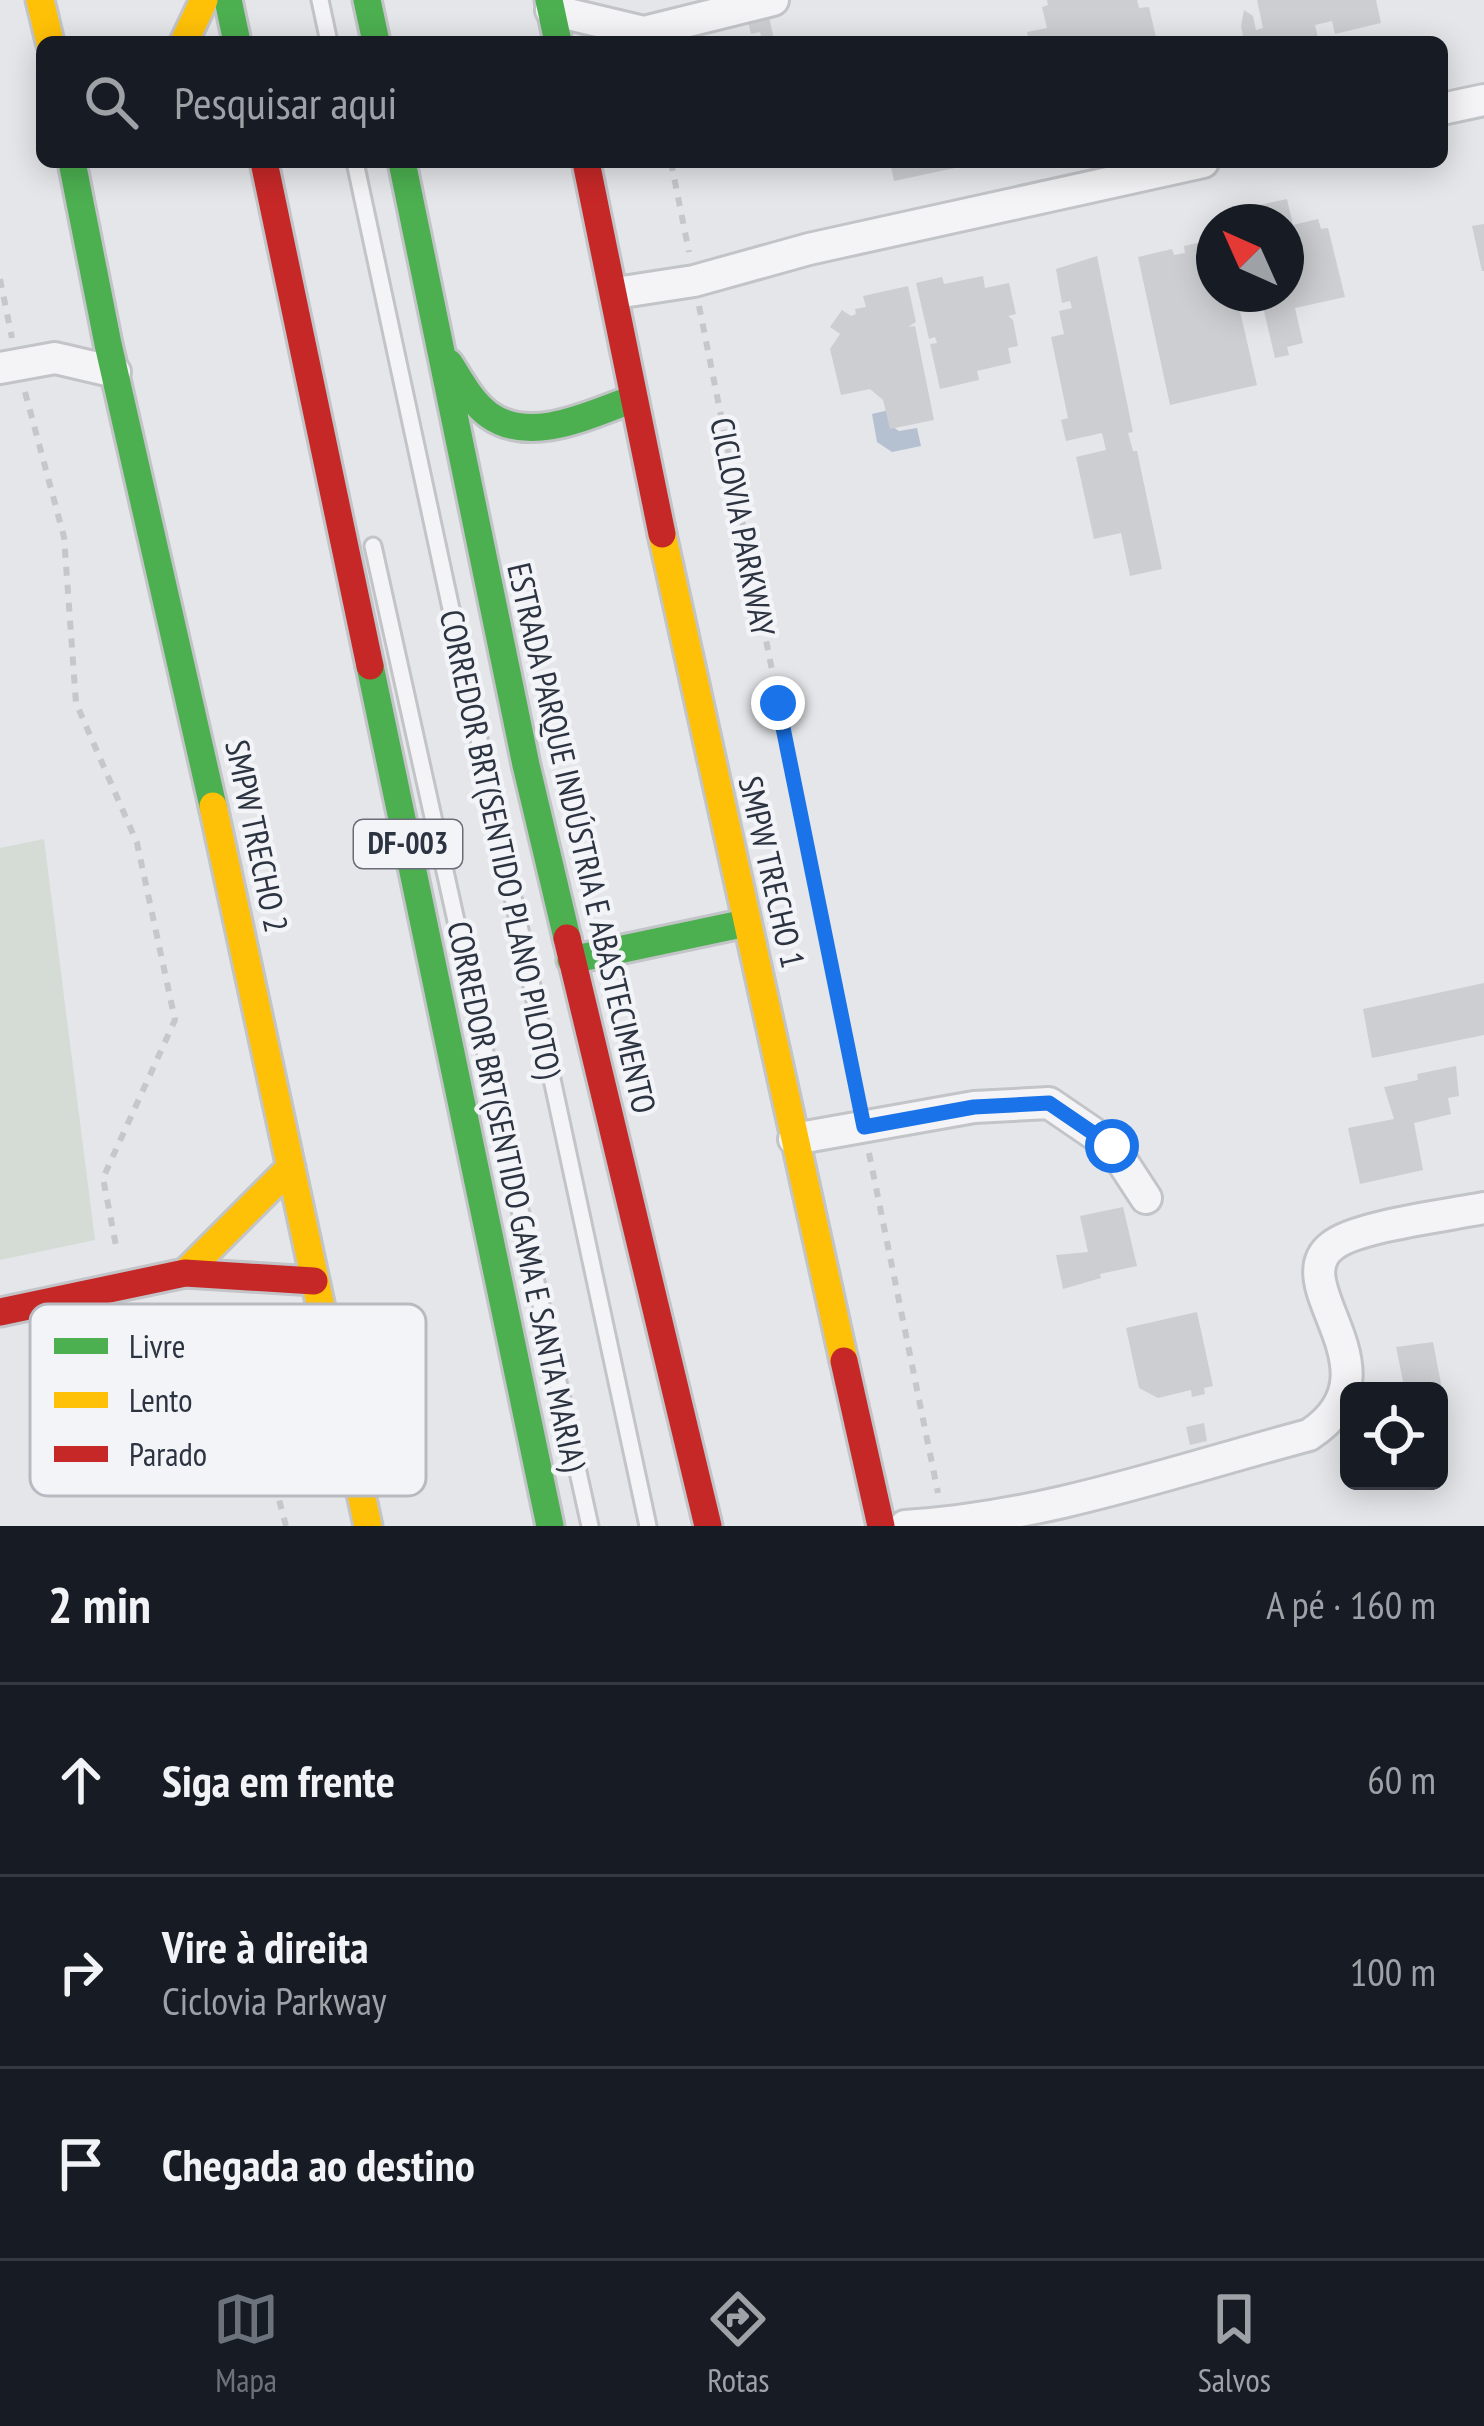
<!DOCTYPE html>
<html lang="pt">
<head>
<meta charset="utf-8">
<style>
  body { margin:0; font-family:"PT Sans Narrow",sans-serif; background:#242831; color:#f1f3f6 }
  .controls { position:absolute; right:36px; bottom:36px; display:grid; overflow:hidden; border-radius:18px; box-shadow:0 6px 30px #0003 }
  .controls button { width:108px; height:108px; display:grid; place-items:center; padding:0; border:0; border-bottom:3px solid #363941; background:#171b24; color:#f1f3f6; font:60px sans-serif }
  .compass { position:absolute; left:1196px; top:204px; width:108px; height:108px; border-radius:50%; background:#171b24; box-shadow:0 6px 30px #0003; rotate:315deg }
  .stop { position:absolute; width:36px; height:36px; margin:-27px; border:9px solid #1a73e8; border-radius:50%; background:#fff }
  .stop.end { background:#1a73e8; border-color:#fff; box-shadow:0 3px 12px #0008 }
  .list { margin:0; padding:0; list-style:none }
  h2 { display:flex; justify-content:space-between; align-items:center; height:156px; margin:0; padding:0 48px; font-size:51px }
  h2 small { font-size:39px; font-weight:400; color:#9ea1a6 }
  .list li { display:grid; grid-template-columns:78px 1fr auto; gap:36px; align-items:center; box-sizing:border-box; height:192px; padding:0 48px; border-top:3px solid #363941 }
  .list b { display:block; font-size:45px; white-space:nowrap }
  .list p { margin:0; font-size:39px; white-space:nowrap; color:#9ea1a6 }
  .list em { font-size:39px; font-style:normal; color:#9ea1a6 }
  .icon { flex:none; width:66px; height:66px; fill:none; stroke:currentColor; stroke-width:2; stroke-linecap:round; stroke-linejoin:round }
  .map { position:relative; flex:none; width:1484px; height:1526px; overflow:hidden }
  .search { position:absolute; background:#171b24; box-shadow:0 6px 30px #0003; left:36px; right:36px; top:36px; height:132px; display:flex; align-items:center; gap:30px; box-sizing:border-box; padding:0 42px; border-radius:18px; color:#9ea1a6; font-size:45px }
  .sheet { height:732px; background:#171b24 }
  nav { display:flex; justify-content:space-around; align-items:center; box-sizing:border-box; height:168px; border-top:3px solid #363941; background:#171b24; font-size:33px; color:#9ea1a6 }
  nav a { display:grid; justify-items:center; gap:6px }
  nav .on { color:#6c727c }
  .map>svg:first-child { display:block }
</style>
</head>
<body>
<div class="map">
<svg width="1484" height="1526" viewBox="0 0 1484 1526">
  <rect width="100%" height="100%" fill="#e4e6e9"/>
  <path fill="#d5dcd5" d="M44,839L95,1240L0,1260V848Z"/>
  <path fill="#b5c1d1" d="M889,410L893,427L899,431L917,428L921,446L892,452L877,442L872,414Z"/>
  <path fill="#cdced1" d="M1047,0H1137L1139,8L1149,7L1157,42H1029L1027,32L1047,28L1042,7L1048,5Z
    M1257,0H1376L1381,23L1335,34L1332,21L1315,25L1319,42H1244L1241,26L1244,10L1253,16L1256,30L1263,28Z
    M769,17L774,39L762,42L760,32L751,34L748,22Z
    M890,162H963L964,166L894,181Z
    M1287,199L1293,225L1318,219L1321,229L1328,228L1345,297L1295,308L1303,343L1287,347L1289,355L1275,358L1260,294H1286V222H1245L1242,209Z
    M1484,224V271H1482L1472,226Z
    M1214,239V294H1236L1257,385L1170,405L1138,257L1172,249L1174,255L1185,253L1184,246Z
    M1097,256L1133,432L1128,433L1133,451H1137L1162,569L1130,576L1121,533L1094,539L1076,457L1106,450L1102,433L1066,441L1061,420L1068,418L1051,337L1064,334L1059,311L1072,308L1070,301L1062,303L1056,269Z
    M983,276L985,288L1009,283L1016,314L1008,316L1013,320L1018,346L1008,348L1011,363L977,371L979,380L940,389L930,344L937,343L935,337L929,339L916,283L942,277L944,284Z
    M908,286L916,322L908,327L915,326L934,420L890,429L883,400L870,389L841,395L830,349L840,334L830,327L842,310L851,316L856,314L855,309L866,307L863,296Z
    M1484,983V1035L1372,1058L1363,1009Z
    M1456,1066L1459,1096L1448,1098L1451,1114L1414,1123L1423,1170L1360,1184L1348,1128L1394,1119L1384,1087L1418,1080L1417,1074Z
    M1123,1207L1137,1266L1100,1274L1101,1278L1063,1289L1056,1255L1088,1252L1080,1216Z
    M1197,1312L1213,1386L1204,1388L1205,1394L1192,1397L1191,1390L1158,1398L1139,1388L1126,1328Z
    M1433,1342L1447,1415L1439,1416V1391H1405L1396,1347Z
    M1204,1423L1207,1441L1190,1445L1186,1427Z"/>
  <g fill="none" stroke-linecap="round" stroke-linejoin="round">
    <g stroke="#c2c4c7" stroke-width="21">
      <path id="lane" d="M320,0L329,42
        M355,162L648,1526
        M373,546L590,1526"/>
    </g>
    <g stroke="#c2c4c7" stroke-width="36">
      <path id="street" d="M551,10L644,32
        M626,42L644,32L773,0
        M1442,109L1484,100
        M616,293L694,281L809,249L1203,162
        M0,368L55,358L115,372
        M794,1139L974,1107L1049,1103L1112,1146L1146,1198
        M905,1526C1043,1518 1177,1470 1309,1435C1405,1372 1281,1285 1332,1246C1356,1226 1450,1215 1484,1208"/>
    </g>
    <g stroke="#c2c4c7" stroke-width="33">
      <path id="fast" d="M228,0L237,42
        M367,0L376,42
        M549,0L558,42
        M72,162L108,344L213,806
        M402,162L526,765L567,938
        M449,363C461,381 471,402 489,415C531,445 591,414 633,399
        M370,666L550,1526
        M571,960L746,923"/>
    </g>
    <g stroke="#c2c4c7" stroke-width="33">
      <path id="slow" d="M40,0L50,42
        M184,42L204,0
        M662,534L844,1361
        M213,806L368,1526
        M185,1273L291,1167"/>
    </g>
    <g stroke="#c2c4c7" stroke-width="33">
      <path id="jam" d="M264,162L370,666
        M586,162L662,534
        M567,938L708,1526
        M0,1312L185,1273L314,1281
        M844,1361L881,1526"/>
    </g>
    <path stroke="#c5c7ca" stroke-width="6" stroke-dasharray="9 9" stroke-linecap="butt" d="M671,162L689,252
      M0,279L12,338
      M699,306L858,1099
      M25,392L64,537L76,703L137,843L175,1020L103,1178L117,1251
      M869,1153L938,1493
      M192,1312L240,1352L286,1526"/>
    <use href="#lane" stroke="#f4f4f6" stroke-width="15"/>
    <use href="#street" stroke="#f4f4f6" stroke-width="30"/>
    <use href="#fast" stroke="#4caf50" stroke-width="27"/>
    <use href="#slow" stroke="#ffc107" stroke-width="27"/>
    <use href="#jam" stroke="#c62828" stroke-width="27"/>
  </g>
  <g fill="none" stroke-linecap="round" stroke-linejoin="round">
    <path stroke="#1a73e8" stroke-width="15" d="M778,703L864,1127L974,1107L1049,1103L1112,1146"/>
  </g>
  <g text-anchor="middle" stroke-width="9" stroke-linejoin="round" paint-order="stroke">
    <rect fill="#f3f4f8" stroke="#686d78" stroke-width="3" x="354" y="820" width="108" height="48" rx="9"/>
    <g font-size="30" font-weight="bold" fill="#2c3341">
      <text x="408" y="854">DF-003</text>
    </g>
    <g font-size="33" fill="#2c3341" stroke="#f3f4f8">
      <text transform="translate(743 527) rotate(79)" y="12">CICLOVIA PARKWAY</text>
      <text transform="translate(257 836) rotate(78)" y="12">SMPW TRECHO 2</text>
      <text transform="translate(582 838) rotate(77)" y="12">ESTRADA PARQUE INDÚSTRIA E ABASTECIMENTO</text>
      <text transform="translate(501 844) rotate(78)" y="12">CORREDOR BRT(SENTIDO PLANO PILOTO)</text>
      <text transform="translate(772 872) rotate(77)" y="12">SMPW TRECHO 1</text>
      <text transform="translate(517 1196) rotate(78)" y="12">CORREDOR BRT(SENTIDO GAMA E SANTA MARIA)</text>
    </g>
  </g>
  <rect x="30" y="1304" width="396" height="192" rx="18" fill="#f3f4f8" stroke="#b7bac1" stroke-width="3"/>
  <rect x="54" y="1338" width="54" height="16" fill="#4caf50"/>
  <rect x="54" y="1392" width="54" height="16" fill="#ffc107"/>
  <rect x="54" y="1446" width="54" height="16" fill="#c62828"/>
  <g font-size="33" fill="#2c3341">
    <text x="129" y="1358">Livre</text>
    <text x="129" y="1412">Lento</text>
    <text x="129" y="1466">Parado</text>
  </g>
</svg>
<div class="controls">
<button><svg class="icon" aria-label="locate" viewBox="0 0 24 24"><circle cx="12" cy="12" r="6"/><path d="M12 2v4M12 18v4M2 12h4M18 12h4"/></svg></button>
</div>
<svg class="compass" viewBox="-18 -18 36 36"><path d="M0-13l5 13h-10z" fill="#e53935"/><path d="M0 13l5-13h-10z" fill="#9ea1a6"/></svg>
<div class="stop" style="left:1112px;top:1146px"></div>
<div class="stop end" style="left:778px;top:703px"></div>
<div class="search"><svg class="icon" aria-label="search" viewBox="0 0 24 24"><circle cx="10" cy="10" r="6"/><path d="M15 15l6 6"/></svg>Pesquisar aqui</div>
</div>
<section class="sheet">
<h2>2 min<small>A pé · 160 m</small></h2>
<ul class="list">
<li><svg class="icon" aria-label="ahead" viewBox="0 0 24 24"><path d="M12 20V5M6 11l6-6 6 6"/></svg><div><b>Siga em frente</b></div><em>60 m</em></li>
<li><svg class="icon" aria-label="right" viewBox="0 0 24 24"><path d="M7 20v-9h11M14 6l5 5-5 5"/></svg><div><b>Vire à direita</b><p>Ciclovia Parkway</p></div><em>100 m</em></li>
<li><svg class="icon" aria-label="arrive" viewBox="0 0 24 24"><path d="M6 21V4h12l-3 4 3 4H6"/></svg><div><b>Chegada ao destino</b></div></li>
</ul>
</section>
<nav>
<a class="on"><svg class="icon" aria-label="map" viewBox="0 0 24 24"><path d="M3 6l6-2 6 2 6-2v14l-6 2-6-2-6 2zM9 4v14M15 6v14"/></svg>Mapa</a>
<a><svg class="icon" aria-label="directions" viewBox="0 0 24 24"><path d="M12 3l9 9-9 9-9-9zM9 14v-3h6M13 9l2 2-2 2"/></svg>Rotas</a>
<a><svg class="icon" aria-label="saved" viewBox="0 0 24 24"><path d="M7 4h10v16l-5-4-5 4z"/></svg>Salvos</a>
</nav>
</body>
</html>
